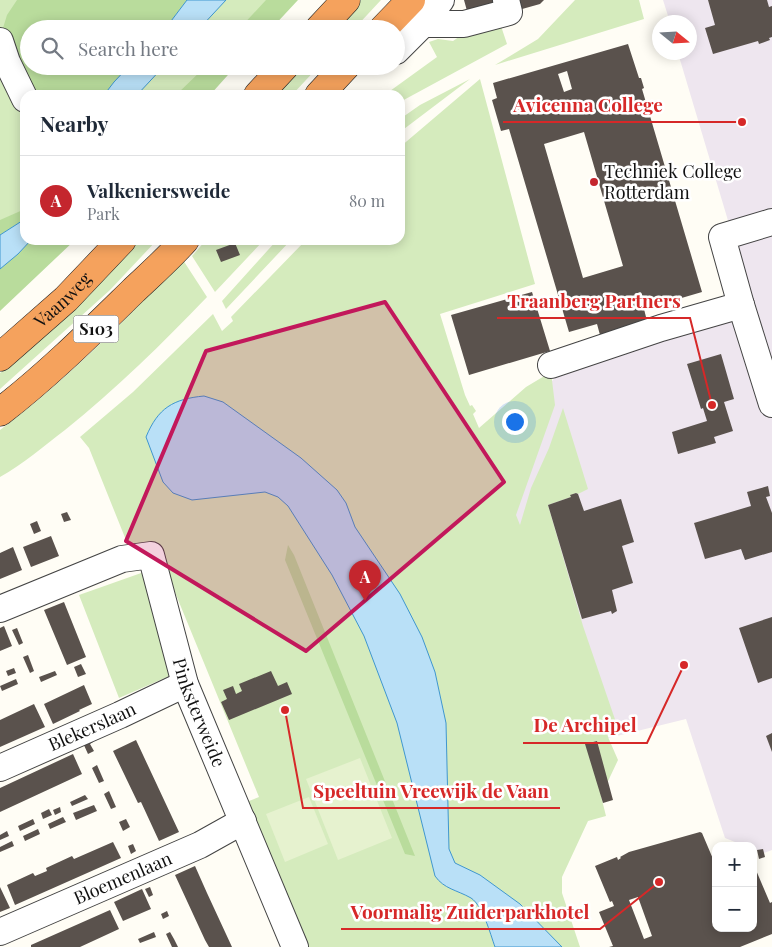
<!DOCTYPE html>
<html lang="en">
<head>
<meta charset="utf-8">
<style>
  body { margin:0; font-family:"Playfair Display",serif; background:#f6f6f7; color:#1f2937 }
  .controls { position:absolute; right:15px; bottom:15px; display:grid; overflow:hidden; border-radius:10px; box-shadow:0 2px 12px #0003 }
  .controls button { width:45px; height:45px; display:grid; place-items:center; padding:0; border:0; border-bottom:1px solid #e0e1e3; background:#fff; color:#1f2937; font:25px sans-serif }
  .compass { position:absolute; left:652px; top:15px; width:45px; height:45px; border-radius:50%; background:#fff; box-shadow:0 2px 12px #0003; rotate:108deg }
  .you { position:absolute; left:514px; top:421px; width:18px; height:18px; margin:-12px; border:4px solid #fff; border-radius:50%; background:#1a73e8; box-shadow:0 0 0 8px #1a73e833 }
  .badge { display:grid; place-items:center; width:32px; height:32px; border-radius:50%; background:#c4262e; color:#fff; font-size:16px; font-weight:700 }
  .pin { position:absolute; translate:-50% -41px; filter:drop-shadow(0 1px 2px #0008) }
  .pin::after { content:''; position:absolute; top:26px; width:18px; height:15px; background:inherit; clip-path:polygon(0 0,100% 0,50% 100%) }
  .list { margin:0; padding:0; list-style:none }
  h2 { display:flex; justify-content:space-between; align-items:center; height:65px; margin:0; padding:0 20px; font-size:21px }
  h2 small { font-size:16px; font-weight:400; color:#747a83 }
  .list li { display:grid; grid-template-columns:32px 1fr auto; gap:15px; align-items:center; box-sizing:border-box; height:90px; padding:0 20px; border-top:1px solid #e0e1e3 }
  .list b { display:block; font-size:19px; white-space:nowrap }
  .list p { margin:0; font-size:16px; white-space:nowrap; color:#747a83 }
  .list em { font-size:16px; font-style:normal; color:#747a83 }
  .icon { flex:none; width:28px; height:28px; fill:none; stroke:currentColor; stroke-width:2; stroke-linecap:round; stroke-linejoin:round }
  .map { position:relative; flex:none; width:772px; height:947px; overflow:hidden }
  .search { position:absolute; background:#fff; box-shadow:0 2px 12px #0003; left:20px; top:20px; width:385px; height:55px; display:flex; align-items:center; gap:12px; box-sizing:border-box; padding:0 18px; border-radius:28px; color:#747a83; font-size:19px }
  .panel { position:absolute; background:#fff; box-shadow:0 2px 12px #0003; left:20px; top:90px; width:385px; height:155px; border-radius:15px }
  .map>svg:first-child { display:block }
</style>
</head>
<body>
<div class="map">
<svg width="772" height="947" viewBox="0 0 772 947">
  <rect width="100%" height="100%" fill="#fffdf5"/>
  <path fill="#eee6ef" d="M663,0H772V850L764,853L753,849V846H745L725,838L686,719L560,750L496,540L538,395L561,372L755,311L678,53L690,52V22H670Z"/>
  <path fill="#d5ebbd" d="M0,0H283L255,29H29V66H218L190,95H25V240H59L0,299Z
    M361,0H381L354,29H334Z
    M575,0H639L644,19L495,65L538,39Z
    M500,23L507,44L400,102V95H382L390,91L437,57L429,42L438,39L453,41L466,32Z
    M299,66H319L292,95H273Z
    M470,79L400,132V119L420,105Z
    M480,79L535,284L440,314L465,395L470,406L472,405L476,411L473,414L479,428L526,387L551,372L555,405L516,515L520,525L531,488L549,448L563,408L588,489L578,494L576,493L571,495V497L548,505L583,626L620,734L608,737L618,760L601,796L606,816L588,821L562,877V893L580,947H303L244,803L259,797L156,546L130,550L89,448L80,437L133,392L213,314L222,331L233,321L231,317L306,240H400V147Z
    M138,240H157L110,290L0,389V373C50,334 95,287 138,240Z
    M206,240H264L215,292L192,256Z
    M277,240H291L226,309L222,301Z
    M183,260L207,297C162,344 116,389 65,430C44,446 23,464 0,477V430C67,380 125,320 183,260Z
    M144,572L174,674L119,698L79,595Z"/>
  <path fill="#b9dc9c" d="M17,0H187L165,29H29V66H129L114,82L104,95H31L3,28L7,15Z
    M266,0H298L271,29H239Z
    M206,66H236L210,95H176Z
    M25,209V219L0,235V220Z
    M31,240H75L0,311V269L18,254Z
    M288,545L294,555L415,856L405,854L285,560Z"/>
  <path fill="#e6f2cf" d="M360,758L392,838L338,860L306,779Z
    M309,797L328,844L285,862L266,814Z"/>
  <path fill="#b9e0f7" stroke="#3f96cf" d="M187,0H226L199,29H165Z
    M129,66H164L137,95H104L114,82Z
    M25,219V240H31L18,254L0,269V235Z
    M204,396L223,402L301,458L337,490L346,503L355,527L400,594L422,637L435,672L446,723L449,849L455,863L480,875L520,904L562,947H495C490,933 483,906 471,898C457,890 444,889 435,876L397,723L364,636L332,575L288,506L278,497L265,492L192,500L173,493L163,482L146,437C158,408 173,399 204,396Z"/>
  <path fill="#5a524d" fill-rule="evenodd" d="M464,0H544L540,4L515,11L472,29Z
    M708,0H767L769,7L772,6V37L769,38L770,40L759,44L758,41L713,54L705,28L715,25Z
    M628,44L639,78H641L644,88L642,89L702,292L644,309L647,321L600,335L597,324L569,332L509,129L501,131L492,100L497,98L493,83ZM567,71L572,89L564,92L558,74ZM584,132L623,266L583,278L544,144Z
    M235,243L240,255L221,262L216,250Z
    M532,292L550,351L469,375L451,315Z
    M721,354L734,399L724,402L733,431L714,437L716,443L678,454L672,432L707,421L703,408L701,409L687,364Z
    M768,486L770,496L766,497L772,513V552L745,560L741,549L705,559L694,523L751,506L747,492Z
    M576,493L578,494L584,511L621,499L634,542L622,546L633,583L612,590L617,611L612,614L611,611L582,619L548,505L571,497L570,495Z
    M67,512L71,520L64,522L61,514Z
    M37,521L41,531L34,534L30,524Z
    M51,536L59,556L31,567L23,547Z
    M13,547L22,570L0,579V553Z
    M64,602L86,657L67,665L44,610Z
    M772,617V678L758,683L739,628Z
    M4,626L12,646L0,651V628Z
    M17,628L23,643L19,645L12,630Z
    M28,655L34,671L30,673L23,657Z
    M81,664L86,674L78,677L74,667Z
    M14,668L16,673L8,676L6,671Z
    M55,671L57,675L41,682L39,677Z
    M271,671L278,686L287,682L292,694L229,720L221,702L227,699L223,690L233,686L236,694L242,691L239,684Z
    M16,679L18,684L2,691L0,686Z
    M84,685L92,704L79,710L80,711L53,724L44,704Z
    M34,704L45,727L0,747V720Z
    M772,733V752L766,736Z
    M91,740L93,742L90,744L94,751L88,754L83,743Z
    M136,740L179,832L159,841L141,802L138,803L113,751Z
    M597,741L613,800L603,803L585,744Z
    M73,754L82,774L0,812V788Z
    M97,765L104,781L99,783L92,768Z
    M109,791L116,807L111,809L104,794Z
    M85,795L88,799L72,806L70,802Z
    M94,805L97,811L76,820L73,813Z
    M60,807L61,812L55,815L53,810Z
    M49,809L52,815L43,819L41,813Z
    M63,817L66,822L50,829L48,824Z
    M33,819L35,824L20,831L18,826Z
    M126,819L130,827L123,831L119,822Z
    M38,829L40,834L25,841L23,836Z
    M7,831L9,836L0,840V835Z
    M700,832L702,833L716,866V928H753V863L770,903L772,902V934L740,947H609L613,946L599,912L614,906L612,901L610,902L595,866L617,857L618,860L621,858L620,857L629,852ZM638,897L652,936L644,939L629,900Z
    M12,841L14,846L0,852V847Z
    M113,842L121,858L15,905L7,885L33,873L35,876L47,871L46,868L72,856L74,859Z
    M133,844L136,851L131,854L128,846Z
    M763,849L765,857L759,859L757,850Z
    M195,866L207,893L232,947H209L205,940L175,875Z
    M0,887L10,908L0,912Z
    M150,887L153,895L149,897L145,889Z
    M142,889L151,909L123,921L114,902Z
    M110,910L119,929L80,947H31V945Z
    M167,911L169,916L163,919L161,914Z
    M154,932L156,937L140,943L138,939Z
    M170,932L174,939L178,947H172L166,934Z"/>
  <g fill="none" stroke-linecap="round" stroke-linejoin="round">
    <g stroke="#444" stroke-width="28">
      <g id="minor">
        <path d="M423,24H464L509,12L506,0"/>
        <path d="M0,41L7,62L25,99"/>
        <path d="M396,51L423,24L441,0"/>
        <path d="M772,222L722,237L741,305L772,404"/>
        <path d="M551,365L661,328L741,305"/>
        <path id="s1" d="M0,609L122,559L151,555L185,684L295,947"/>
        <path id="s2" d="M0,768L120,715L185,684"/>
        <path id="s3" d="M0,932L200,845L243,821"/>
      </g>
    </g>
    <g stroke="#222" stroke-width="29">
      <g id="highway">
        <path d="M319,29L346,0"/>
        <path d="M383,29L411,0"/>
        <path d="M258,95L285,66"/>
        <path d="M319,95L346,66"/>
        <path id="s4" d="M0,357L66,299L122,240"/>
        <path d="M0,412C48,375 90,333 133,291C151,274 169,258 185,240"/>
      </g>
    </g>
    <use href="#minor" stroke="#fff" stroke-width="26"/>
    <use href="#highway" stroke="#f5a25d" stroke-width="28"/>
  </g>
  <path fill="#c2185b" fill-opacity="0.2" stroke="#c2185b" stroke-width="4" stroke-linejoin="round" d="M385,302L504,482L306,651L126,541L206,351Z"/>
  <circle fill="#c4262e" stroke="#fff" stroke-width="2" cx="594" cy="182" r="5"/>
  <g text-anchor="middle" stroke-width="5" stroke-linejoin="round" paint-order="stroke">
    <rect fill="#fff" stroke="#585858" stroke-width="1" x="73.5" y="315.5" width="45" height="27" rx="4"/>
    <g font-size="16" font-weight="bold" fill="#111">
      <text x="96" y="335">S103</text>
    </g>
    <g font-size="18" fill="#111" stroke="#fff" text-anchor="start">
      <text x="604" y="178">Techniek College<tspan x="604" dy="21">Rotterdam</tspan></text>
    </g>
    <g font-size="18" fill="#111" stroke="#fff">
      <text dy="6" stroke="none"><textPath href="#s4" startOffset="85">Vaanweg</textPath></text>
      <text dy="6" stroke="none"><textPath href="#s1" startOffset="326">Pinksterweide</textPath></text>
      <text dy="6" stroke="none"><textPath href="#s2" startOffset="101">Blekerslaan</textPath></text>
      <text dy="6" stroke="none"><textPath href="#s3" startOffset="134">Bloemenlaan</textPath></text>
    </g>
  </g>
  <path fill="none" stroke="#d62828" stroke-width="2" d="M742 122L673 122H503M712 405L690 318H497M684 665L647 743H523M285 710L303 808H560M659 882L600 929H341"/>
  <g fill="#d62828" stroke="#fff" stroke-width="2">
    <circle cx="742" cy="122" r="5"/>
    <circle cx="712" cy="405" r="5"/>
    <circle cx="684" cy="665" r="5"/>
    <circle cx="285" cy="710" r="5"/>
    <circle cx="659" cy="882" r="5"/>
  </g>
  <g font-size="19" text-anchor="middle" font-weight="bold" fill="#d62828" stroke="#fff" stroke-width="5" stroke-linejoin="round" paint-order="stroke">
    <text x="588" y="112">Avicenna College</text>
    <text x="594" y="308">Traanberg Partners</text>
    <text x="585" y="732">De Archipel</text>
    <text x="431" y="798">Speeltuin Vreewijk de Vaan</text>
    <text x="470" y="919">Voormalig Zuiderparkhotel</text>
  </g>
</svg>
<div class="controls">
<button>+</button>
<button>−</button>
</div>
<svg class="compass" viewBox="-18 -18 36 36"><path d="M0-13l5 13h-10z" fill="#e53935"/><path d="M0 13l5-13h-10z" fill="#747a83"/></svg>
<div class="you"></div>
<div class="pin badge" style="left:365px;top:601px">A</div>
<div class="search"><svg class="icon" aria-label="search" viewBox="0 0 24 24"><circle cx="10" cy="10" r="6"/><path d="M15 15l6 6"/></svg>Search here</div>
<section class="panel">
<h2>Nearby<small></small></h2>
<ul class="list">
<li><span class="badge">A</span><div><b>Valkeniersweide</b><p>Park</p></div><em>80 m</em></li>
</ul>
</section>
</div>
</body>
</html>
